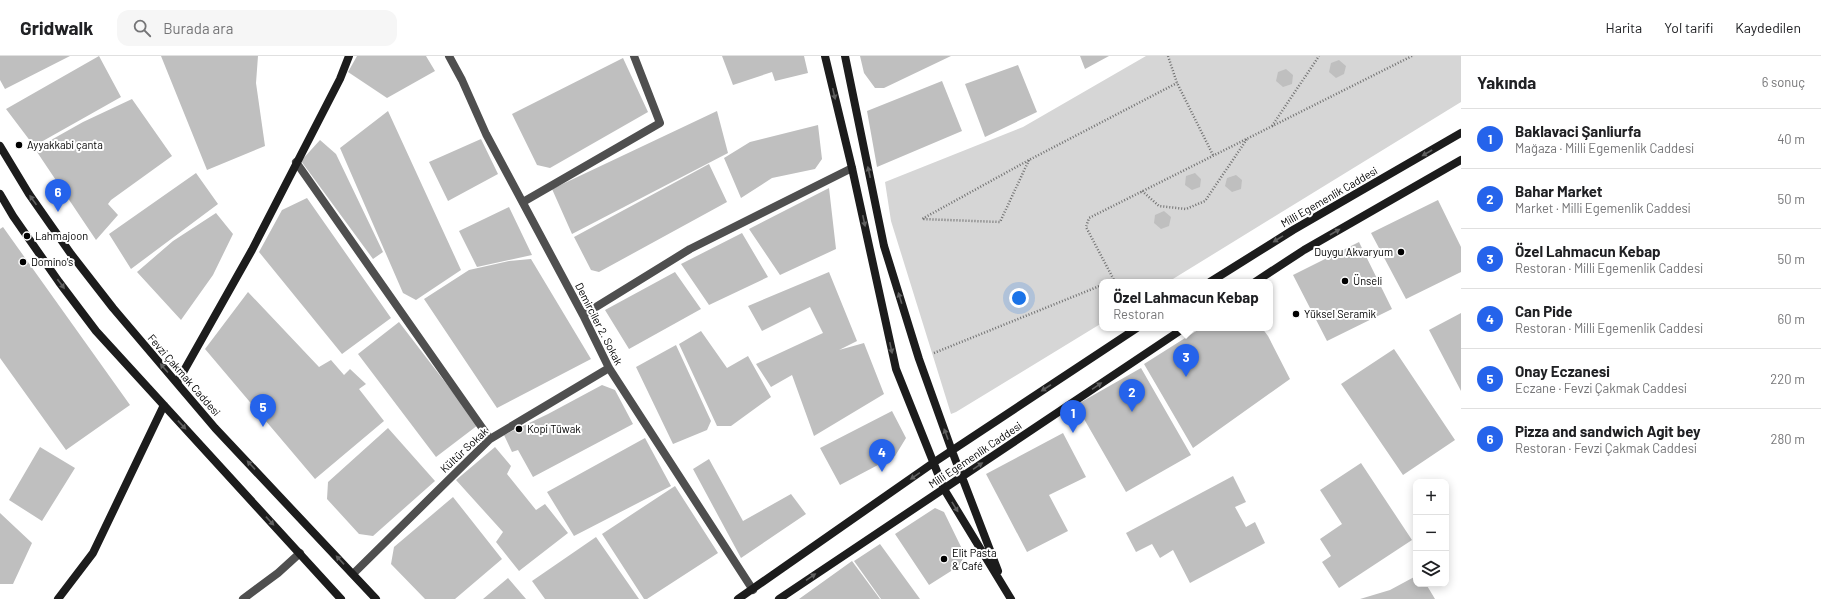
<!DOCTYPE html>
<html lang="tr">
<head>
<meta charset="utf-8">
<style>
  body { margin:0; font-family:Barlow,sans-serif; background:#f6f6f6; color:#202124 }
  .controls { position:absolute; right:12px; bottom:12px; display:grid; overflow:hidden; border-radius:8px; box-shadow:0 2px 10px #0003 }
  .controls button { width:36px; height:36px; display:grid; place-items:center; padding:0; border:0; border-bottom:1px solid #e0e0e0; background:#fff; color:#202124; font:20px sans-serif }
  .you { position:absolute; left:1019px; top:242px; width:14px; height:14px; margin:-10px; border:3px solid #fff; border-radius:50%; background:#1a73e8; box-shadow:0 0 0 6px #1a73e833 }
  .badge { display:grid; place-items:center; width:26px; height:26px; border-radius:50%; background:#2563eb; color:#fff; font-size:13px; font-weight:700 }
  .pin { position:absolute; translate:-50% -33px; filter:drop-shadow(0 1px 2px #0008) }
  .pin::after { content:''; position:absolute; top:21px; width:14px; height:12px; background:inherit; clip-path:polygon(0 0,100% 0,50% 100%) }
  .popup { position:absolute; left:1099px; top:223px; width:174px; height:52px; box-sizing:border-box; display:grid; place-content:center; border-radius:8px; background:#fff; filter:drop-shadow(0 1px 3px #0005); font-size:13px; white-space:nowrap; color:#757577 }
  .popup b { font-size:15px; color:#202124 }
  .popup::after { content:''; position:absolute; left:50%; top:100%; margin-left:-8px; border:8px solid transparent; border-top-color:#fff }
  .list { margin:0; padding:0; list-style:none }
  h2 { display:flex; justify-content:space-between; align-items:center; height:52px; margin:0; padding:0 16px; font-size:17px }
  h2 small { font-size:13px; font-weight:400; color:#757577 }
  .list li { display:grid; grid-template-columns:26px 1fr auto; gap:12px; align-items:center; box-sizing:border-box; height:60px; padding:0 16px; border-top:1px solid #e0e0e0 }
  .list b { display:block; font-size:15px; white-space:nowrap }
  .list p { margin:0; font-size:13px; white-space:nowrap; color:#757577 }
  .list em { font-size:13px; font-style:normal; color:#757577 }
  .icon { flex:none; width:22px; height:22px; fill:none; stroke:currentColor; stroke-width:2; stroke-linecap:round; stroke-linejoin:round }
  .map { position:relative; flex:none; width:1461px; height:543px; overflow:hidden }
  header { display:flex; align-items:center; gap:24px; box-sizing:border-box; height:56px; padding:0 20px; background:#fff; border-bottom:1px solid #e0e0e0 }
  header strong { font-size:19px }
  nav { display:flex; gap:22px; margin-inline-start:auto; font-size:14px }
  .search { width:280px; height:36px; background:#f6f6f6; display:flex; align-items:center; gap:10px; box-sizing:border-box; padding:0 14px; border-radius:12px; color:#757577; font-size:15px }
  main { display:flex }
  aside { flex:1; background:#fff }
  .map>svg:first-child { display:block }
</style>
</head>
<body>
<header>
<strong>Gridwalk</strong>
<div class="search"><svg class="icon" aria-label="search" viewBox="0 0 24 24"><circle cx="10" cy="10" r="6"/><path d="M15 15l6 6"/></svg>Burada ara</div>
<nav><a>Harita</a><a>Yol tarifi</a><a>Kaydedilen</a></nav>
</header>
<main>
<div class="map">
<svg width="1461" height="543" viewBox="0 0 1461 543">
  <rect width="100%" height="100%" fill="#fff"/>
  <path fill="#d6d6d6" d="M1146,0H1461V46L1168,226H1102V267L956,356L951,358L891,165L885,126L1023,71Z"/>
  <path fill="#bfbfbf" d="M0,0H70L5,33L0,24Z
    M99,0L121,41L34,90L6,53Z
    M161,0H258L256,27L265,90L207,114Z
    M357,0H426L435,15L387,42L348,16Z
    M722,0H804L808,17L775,25L772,16L733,29Z
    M860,0H951L884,32H875L864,17Z
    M1080,0H1109L1085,13Z
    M623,2L648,56L550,112L537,109L512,58Z
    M1339,4L1346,10L1344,18L1336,22L1329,16L1331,7Z
    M1018,9L1037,56L985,81L965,28Z
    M1286,13L1293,19L1292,28L1283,31L1276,25L1278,16Z
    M942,25L962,75L877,111L867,55Z
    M132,43L172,100L111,144L108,148L118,159L96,184L35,93L83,66Z
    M388,55L461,214L416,244L403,237L340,92Z
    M717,55L728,97L572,178L552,133Z
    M818,69L822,103L815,113L772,122L741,142L724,102L750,86Z
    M481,83L498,118L448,145L429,106Z
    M320,84L336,98L383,196L373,203L301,105Z
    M709,108L727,146L599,216L591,214L574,181Z
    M196,117L218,148L131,213L109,178Z
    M1195,117L1201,123L1200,131L1192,134L1185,129L1186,120Z
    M1236,119L1242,124L1241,133L1232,136L1225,130L1227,122Z
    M829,132L836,193L780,219L749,173Z
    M307,142L391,262L342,298L259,196L282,154Z
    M1438,144L1461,191V216L1406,243L1371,177Z
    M509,151L532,199L477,211L459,175Z
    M1164,155L1171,161L1169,170L1161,173L1154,167L1155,159Z
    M216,157L233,178L213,219L181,264L137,216L173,185Z
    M3,171L130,349L66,394L0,302V173Z
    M742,177L768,221L709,249L681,208Z
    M1359,186L1392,253L1327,285L1293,219Z
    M531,203L591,303L497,352L424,243L469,214L509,205Z
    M675,216L701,253L629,293L605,254Z
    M829,216L857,285L839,294L864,287L884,338L814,380L792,319L771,331L756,308L823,277L810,251L762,275L748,250Z
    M248,236L319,311L331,304L344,319L350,313L366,328L359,333L384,365L315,423L205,293Z
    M1461,257V335L1429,274Z
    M399,266L478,369L436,401L358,298Z
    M1201,272H1262L1268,280L1290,323L1193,392L1144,308Z
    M701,275L727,312L748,300L771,341L731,370H717L679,288Z
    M676,289L711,365L707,374L673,388L636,311Z
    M1394,293L1455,384L1403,419L1341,328Z
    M1141,312L1191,399L1126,436L1076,349Z
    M602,329L615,334L633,368L533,421L518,394L512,396L504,379L548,358Z
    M892,355L906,382L895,400L840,429L820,392Z
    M388,372L435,425L373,480L359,478L327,443L328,426Z
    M1063,377L1086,421L1049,439L1068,475L1027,496L986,418Z
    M645,382L671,430L574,480L547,436Z
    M40,391L75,412L42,465L9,444Z
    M495,391L511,410L507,418L536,454L545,448L568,477L519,515L496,486L503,476L456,424Z
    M709,403L743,465L791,438L806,458L741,502L693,413Z
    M1361,407L1412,484L1339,532L1322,506L1331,500L1320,483L1342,468L1320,434Z
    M1233,420L1246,446L1235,451L1246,471L1255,466L1265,487L1190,527L1173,494L1160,502L1152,488L1136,496L1126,477Z
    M675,430L718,497L647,543H644L602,478Z
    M453,441L502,503L455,543H425L391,508L394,491Z
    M935,452L944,456L965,499L959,510L929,529L895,478Z
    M0,457L32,487L13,528H0Z
    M596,481L639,543H545L532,525Z
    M880,488L920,543H881L854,505Z
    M852,505L880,543H799Z
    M1416,520V528H1426L1435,543H1360L1390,534Z
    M508,522L526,543H483Z"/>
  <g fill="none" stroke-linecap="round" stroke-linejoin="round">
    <path stroke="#717171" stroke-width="2.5" stroke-dasharray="1 2" stroke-linecap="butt" d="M1168,0L1177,27L1213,99
      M1272,70L1319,0
      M1029,104L1000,166L922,163L1029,104L1177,27
      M1142,135L1159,150L1186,153L1205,145L1247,83
      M1115,226L1086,171L1089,162L1412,0
      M934,297L1102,229"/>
    <path stroke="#4f4f4f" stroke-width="8" d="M523,146L660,67L634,0
      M243,543L278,517L300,497"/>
    <path stroke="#4f4f4f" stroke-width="8" d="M449,0L462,24L486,78L583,259L609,312L753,534
      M296,106L490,383
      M583,259L690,193L852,112
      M353,518L490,383L609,312"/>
    <path stroke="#1c1c1c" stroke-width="8" d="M825,0L852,112L896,313L944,433L1011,543
      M845,0L884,190L919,303L952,395L998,515
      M0,90L29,138L71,198L113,252L215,372L376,543
      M0,138L13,160L59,226L96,275L341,543
      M1210,226L1293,174L1461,77
      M1255,226L1304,194L1461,104
      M177,327L252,194L340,23L349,0
      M58,543L93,497L164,349
      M738,543L933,407L1137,272
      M779,543L1184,272"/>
  </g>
  <defs><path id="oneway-solid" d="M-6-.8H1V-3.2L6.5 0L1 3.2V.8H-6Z"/></defs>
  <g fill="#606060">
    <use href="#oneway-solid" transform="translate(834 38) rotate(77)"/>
    <use href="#oneway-solid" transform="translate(1427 97) rotate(150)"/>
    <use href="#oneway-solid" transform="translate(869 116) rotate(-102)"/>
    <use href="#oneway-solid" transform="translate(33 144) rotate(-125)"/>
    <use href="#oneway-solid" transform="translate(864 165) rotate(78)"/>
    <use href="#oneway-solid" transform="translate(1335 176) rotate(-30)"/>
    <use href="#oneway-solid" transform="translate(1278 183) rotate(148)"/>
    <use href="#oneway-solid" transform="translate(61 228) rotate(53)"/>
    <use href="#oneway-solid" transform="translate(900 242) rotate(-107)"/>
    <use href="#oneway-solid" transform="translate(891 292) rotate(78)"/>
    <use href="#oneway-solid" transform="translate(164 312) rotate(-131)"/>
    <use href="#oneway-solid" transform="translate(1097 330) rotate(-34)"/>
    <use href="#oneway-solid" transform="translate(1046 332) rotate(147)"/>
    <use href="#oneway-solid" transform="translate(182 369) rotate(47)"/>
    <use href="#oneway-solid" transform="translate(946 378) rotate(-110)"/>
    <use href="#oneway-solid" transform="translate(251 409) rotate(-133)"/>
    <use href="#oneway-solid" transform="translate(978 410) rotate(-34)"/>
    <use href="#oneway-solid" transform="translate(915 420) rotate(145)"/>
    <use href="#oneway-solid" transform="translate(955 451) rotate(58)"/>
    <use href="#oneway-solid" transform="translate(270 465) rotate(47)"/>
    <use href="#oneway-solid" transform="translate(340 504) rotate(-133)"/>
    <use href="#oneway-solid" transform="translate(811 521) rotate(-34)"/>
  </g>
  <g fill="#000" stroke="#fff" stroke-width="1.5">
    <circle cx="19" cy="89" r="4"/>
    <circle cx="27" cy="180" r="4"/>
    <circle cx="1401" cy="196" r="4"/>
    <circle cx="23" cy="206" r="4"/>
    <circle cx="1345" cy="225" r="4"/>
    <circle cx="1296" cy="258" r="4"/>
    <circle cx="519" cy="373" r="4"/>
    <circle cx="944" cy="503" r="4"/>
  </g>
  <g text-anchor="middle" stroke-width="4" stroke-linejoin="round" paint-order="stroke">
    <g font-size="11" fill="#000" stroke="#fff" text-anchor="start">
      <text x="27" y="93">Ayyakkabi çanta</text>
      <text x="35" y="184">Lahmajoon</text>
      <text x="1393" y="200" text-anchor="end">Duygu Akvaryum</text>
      <text x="31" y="210">Domino's</text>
      <text x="1353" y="229">Ünseli</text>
      <text x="1304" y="262">Yüksel Seramik</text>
      <text x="527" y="377">Kopi Tüwak</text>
      <text x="952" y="501">Elit Pasta<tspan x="952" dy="13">&amp; Café</tspan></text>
    </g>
    <g font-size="11" fill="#000" stroke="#fff">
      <text transform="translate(1329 141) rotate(-30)" y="4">Milli Egemenlik Caddesi</text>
      <text transform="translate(599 268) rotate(63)" y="4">Demirciler 2. Sokak</text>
      <text transform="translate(184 319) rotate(49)" y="4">Fevzi Çakmak Caddesi</text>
      <text transform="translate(464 394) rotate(-43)" y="4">Kültür Sokak</text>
      <text transform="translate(975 399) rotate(-34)" y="4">Milli Egemenlik Caddesi</text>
    </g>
  </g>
</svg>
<div class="controls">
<button>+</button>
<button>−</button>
<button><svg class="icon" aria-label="layers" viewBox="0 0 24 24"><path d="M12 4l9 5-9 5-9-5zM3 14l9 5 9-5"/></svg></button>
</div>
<div class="you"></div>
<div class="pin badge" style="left:1073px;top:377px">1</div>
<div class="pin badge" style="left:1132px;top:356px">2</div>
<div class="pin badge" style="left:1186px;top:321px">3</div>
<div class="popup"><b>Özel Lahmacun Kebap</b>Restoran</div>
<div class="pin badge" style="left:882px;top:416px">4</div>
<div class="pin badge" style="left:263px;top:371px">5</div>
<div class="pin badge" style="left:58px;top:156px">6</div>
</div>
<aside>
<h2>Yakında<small>6 sonuç</small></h2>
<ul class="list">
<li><span class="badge">1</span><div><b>Baklavaci Şanliurfa</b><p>Mağaza · Milli Egemenlik Caddesi</p></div><em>40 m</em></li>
<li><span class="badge">2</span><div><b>Bahar Market</b><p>Market · Milli Egemenlik Caddesi</p></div><em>50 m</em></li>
<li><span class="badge">3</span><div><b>Özel Lahmacun Kebap</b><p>Restoran · Milli Egemenlik Caddesi</p></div><em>50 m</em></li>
<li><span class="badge">4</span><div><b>Can Pide</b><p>Restoran · Milli Egemenlik Caddesi</p></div><em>60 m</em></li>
<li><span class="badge">5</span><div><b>Onay Eczanesi</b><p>Eczane · Fevzi Çakmak Caddesi</p></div><em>220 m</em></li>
<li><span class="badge">6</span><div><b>Pizza and sandwich Agit bey</b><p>Restoran · Fevzi Çakmak Caddesi</p></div><em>280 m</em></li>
</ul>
</aside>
</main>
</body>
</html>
